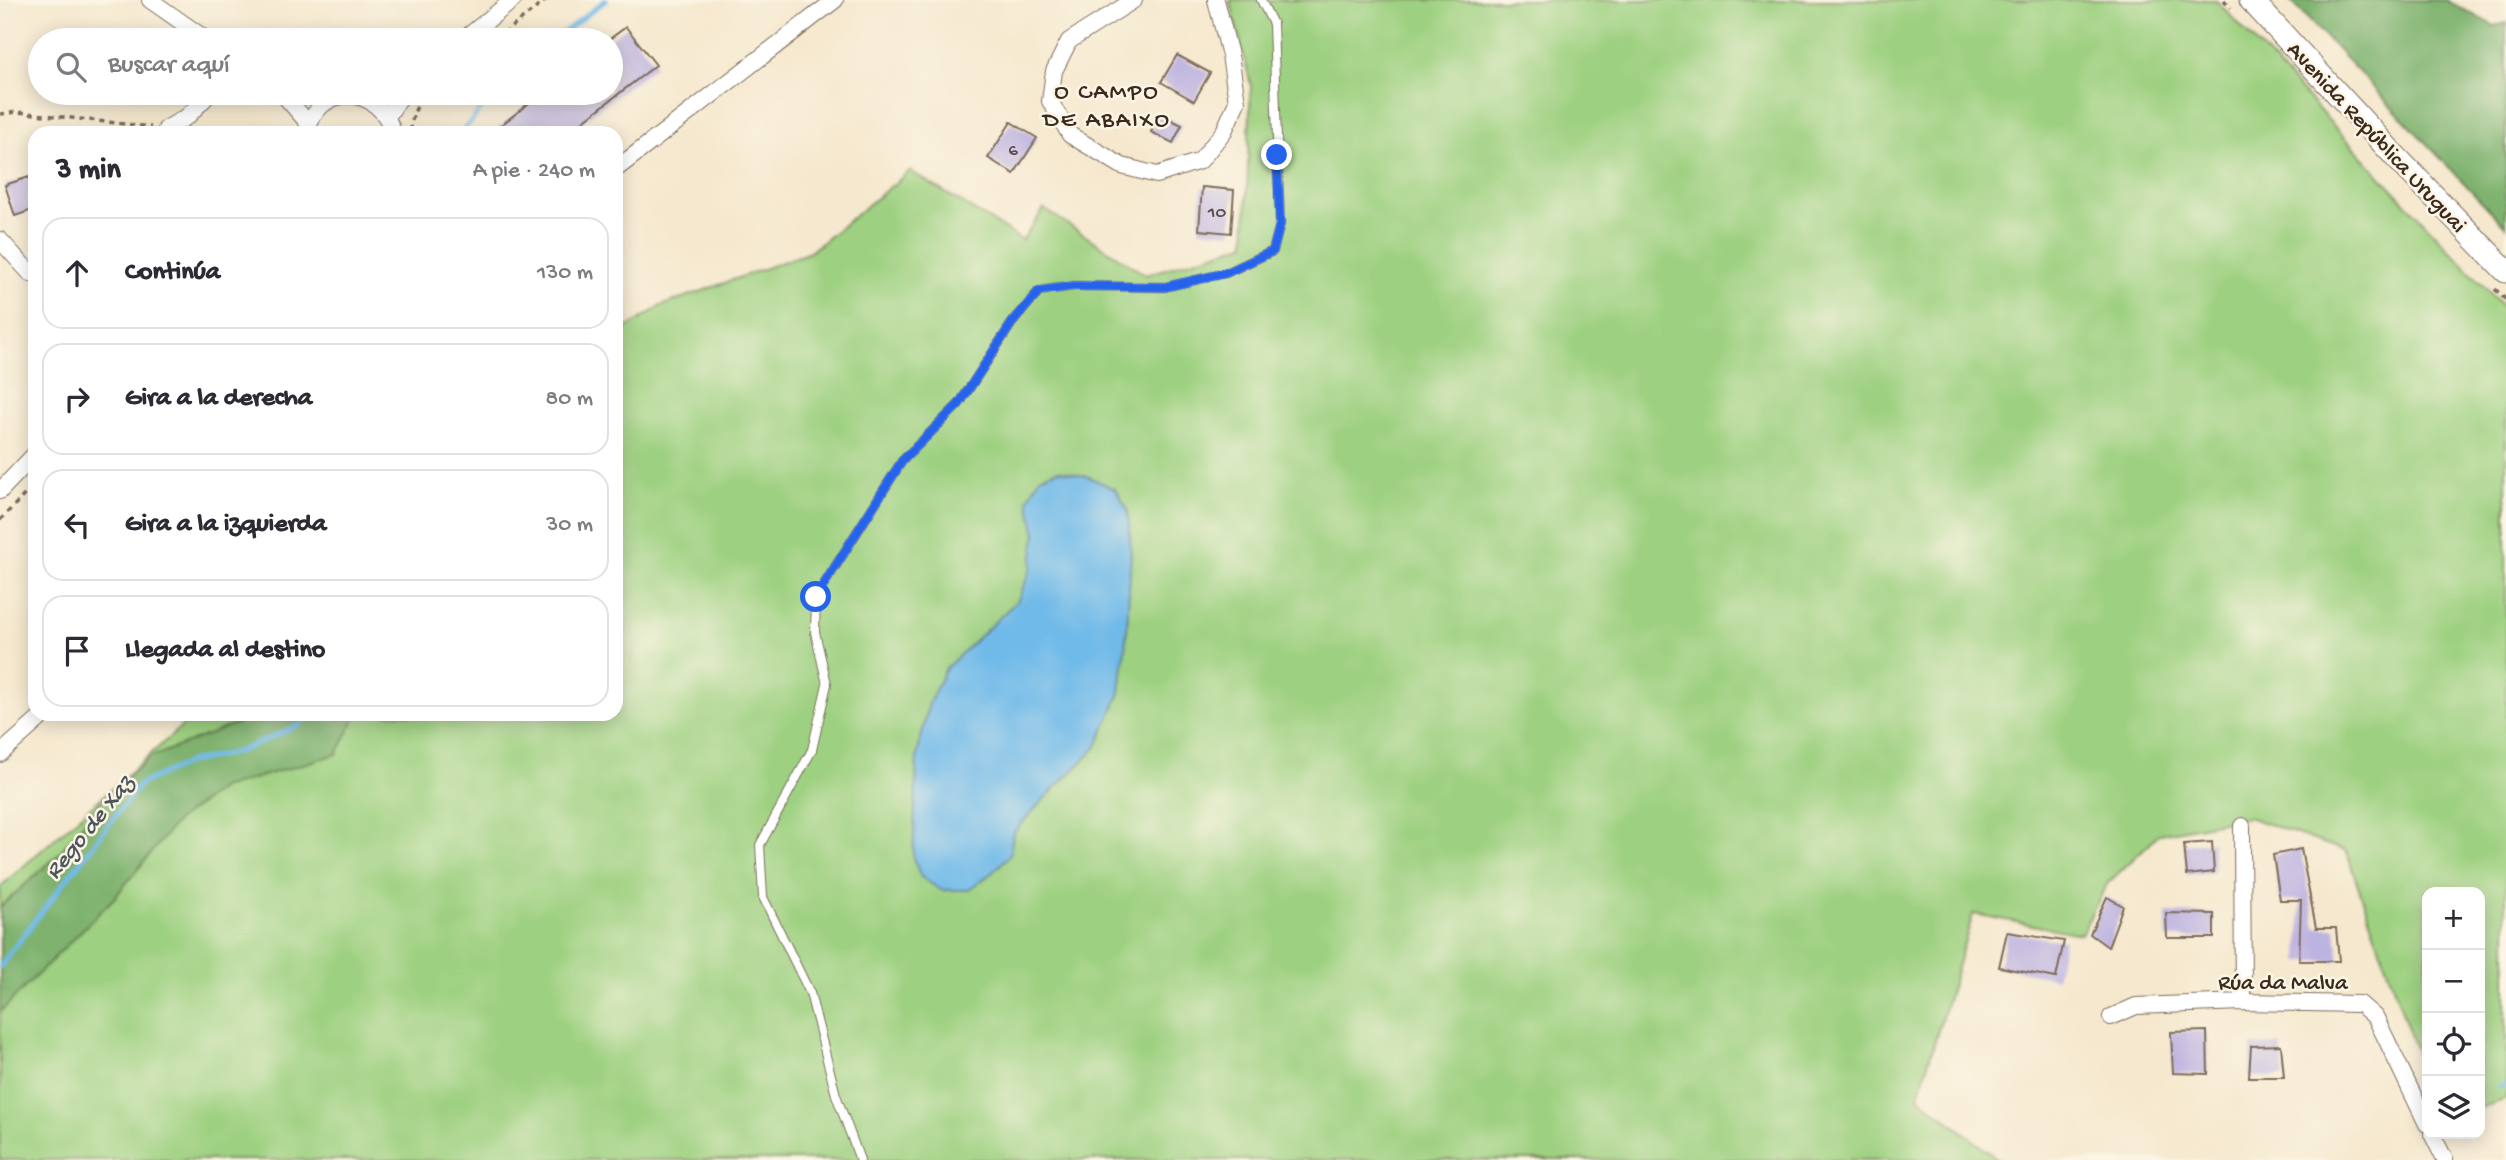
<!DOCTYPE html>
<html lang="es">
<head>
<meta charset="utf-8">
<style>
  body { margin:0; font-family:"Gochi Hand",sans-serif; background:#f7f7f7; color:#2b2b33 }
  .controls { position:absolute; right:21px; bottom:21px; display:grid; overflow:hidden; border-radius:14px; box-shadow:0 4px 18px #0003 }
  .controls button { width:63px; height:63px; display:grid; place-items:center; padding:0; border:0; border-bottom:2px solid #e1e1e2; background:#fff; color:#2b2b33; font:35px sans-serif }
  .stop { position:absolute; width:21px; height:21px; margin:-16px; border:5px solid #2563eb; border-radius:50%; background:#fff }
  .stop.end { background:#2563eb; border-color:#fff; box-shadow:0 2px 7px #0008 }
  .list { margin:0; padding:0; list-style:none }
  h2 { display:flex; justify-content:space-between; align-items:center; height:91px; margin:0; padding:0 28px; font-size:30px }
  h2 small { font-size:23px; font-weight:400; color:#7c7c81 }
  .list li { display:grid; grid-template-columns:46px 1fr auto; gap:21px; align-items:center; box-sizing:border-box; height:112px; margin:0 14px 14px; padding:0 14px; border:2px solid #e1e1e2; border-radius:21px }
  .list b { display:block; font-size:26px; white-space:nowrap }
  .list em { font-size:23px; font-style:normal; color:#7c7c81 }
  .icon { flex:none; width:38px; height:38px; fill:none; stroke:currentColor; stroke-width:2; stroke-linecap:round; stroke-linejoin:round }
  .map { position:relative; flex:none; width:2506px; height:1160px; overflow:hidden }
  .search { position:absolute; background:#fff; box-shadow:0 4px 18px #0003; left:28px; top:28px; width:595px; height:77px; display:flex; align-items:center; gap:18px; box-sizing:border-box; padding:0 24px; border-radius:38px; color:#7c7c81; font-size:26px }
  .panel { position:absolute; background:#fff; box-shadow:0 4px 18px #0003; left:28px; top:126px; width:595px; height:595px; border-radius:21px }
  .map>svg:first-child { display:block }
</style>
</head>
<body>
<div class="map">
<svg width="2506" height="1160" viewBox="0 0 2506 1160">
  <rect width="100%" height="100%" fill="#fcf5e5"/>
  <filter id="ink" filterUnits="userSpaceOnUse"><feTurbulence type="fractalNoise" baseFrequency=".0143" numOctaves="2"/><feDisplacementMap in="SourceGraphic" scale="14" xChannelSelector="R" yChannelSelector="G"/><feConvolveMatrix kernelMatrix="1 2 1 2 8 2 1 2 1" color-interpolation-filters="sRGB"/></filter>
  <filter id="wash" filterUnits="userSpaceOnUse"><feTurbulence type="fractalNoise" baseFrequency=".00686" numOctaves="4" result="noise"/><feDisplacementMap in="SourceGraphic" scale="28" xChannelSelector="R" yChannelSelector="G"/><feGaussianBlur stdDeviation="1.57" result="paint"/><feColorMatrix in="noise" values="0 0 0 0 0 0 0 0 0 0 0 0 0 0 0 0 0 1.4 0 .05"/><feComposite in="paint" operator="in"/></filter>
  <g filter="url(#wash)">
    <rect width="100%" height="100%" fill="#f5e8ce"/>
    <path fill="#9dd080" stroke="#6c7d4f" stroke-width="2" d="M1230,0H2216L2506,310V1099L2480,1108V892H2427V1083L2346,851L2248,817L2159,834L2107,884L2081,934L1973,914L1918,1097L1999,1160H0V887L196,714H616V335L661,306L810,252L910,171L1022,240L1044,209L1146,275L1245,244L1251,85Z"/>
    <path fill="#7eb26e" stroke="#5c6e46" stroke-width="2" d="M2290,0H2446L2494,26L2506,23V227Z
      M254,714H357L337,754L222,788L177,821L115,897L0,1012V907L57,856L106,795L151,757L253,717Z"/>
    <path fill="#70bae9" stroke="#567284" stroke-width="2" d="M1058,470L1089,477L1115,489L1128,510L1131,550L1127,630L1120,693L1096,748L1041,802L1013,833L1010,855L994,871L969,890H941L921,877L913,858L917,756L929,703L946,668L1018,600L1031,569L1036,534L1028,500L1040,477Z"/>
    <g fill="none" stroke-linecap="round" stroke-linejoin="round">
      <path stroke="#70bae9" stroke-width="5" d="M554,40L606,0
        M461,133L495,93
        M0,966L140,784L189,762L238,752L299,725L308,714
        M2500,1087L2506,1085"/>
    </g>
    <g id="blocks">
      <path fill="#bdb3e0" d="M626,27L656,65L586,119L569,133H491L542,93H611V38Z
        M1177,55L1210,73L1194,101L1161,82Z
        M1159,114L1182,125L1173,143L1151,132Z
        M1011,122L1037,138L1014,174L988,158Z
        M29,177L35,195V209L15,216L5,185Z
        M1202,187L1234,190L1231,233L1199,230Z
        M2212,842L2214,872L2187,875L2184,844Z
        M2301,849L2316,928H2336L2339,961H2299L2301,900H2280L2273,855Z
        M2107,897L2123,906L2108,947L2090,934Z
        M2166,913L2214,914V938H2167Z
        M2007,932L2064,941L2056,978L1999,967Z
        M2207,1031L2208,1074L2173,1073L2171,1032Z
        M2281,1045L2284,1077H2249L2251,1046Z"/>
    </g>
  </g>
  <g filter="url(#ink)">
    <use href="#blocks" fill-opacity="0" stroke="#7c6c5c" stroke-width="2"/>
    <g fill="none" stroke-linecap="round" stroke-linejoin="round">
      <g stroke="#7c6c5c" stroke-width="10">
        <path id="lane" d="M860,1160L836,1095L810,993L763,897L760,845L812,750L827,684L815,632L816,597L902,461L959,404L1012,323L1039,291L1074,286L1165,287L1226,273L1273,251L1280,224L1273,24L1261,0"/>
      </g>
      <g stroke="#7c6c5c" stroke-width="18">
        <path id="street" d="M150,0L207,40
          M1134,0L1069,41L1054,71L1050,101L1070,135L1122,166L1157,175L1200,161L1224,131L1237,102L1230,55L1216,0
          M463,40L513,0
          M282,93L309,124
          M387,117L403,93
          M166,129L188,116L210,93
          M307,133C317,82 380,84 393,133
          M616,169L835,0
          M0,240L31,274
          M0,491L35,454
          M0,754L45,714
          M2242,826L2243,1002
          M2111,1017L2136,1006L2243,1002L2360,1004L2376,1018L2427,1124
          M2432,1134L2445,1160"/>
      </g>
      <g stroke="#7c6c5c" stroke-width="25">
        <path id="secondary" d="M2251,0L2395,156L2506,271"/>
      </g>
      <path stroke="#7c6c5c" stroke-width="3.5" stroke-dasharray="5 5" stroke-linecap="butt" d="M2224,0L2231,8
        M496,40L546,0
        M0,114L18,112L151,127
        M411,131C412,114 416,103 430,93
        M2495,289L2506,300
        M0,520L35,484"/>
      <use href="#lane" stroke="#fff" stroke-width="8"/>
      <use href="#street" stroke="#fff" stroke-width="16"/>
      <use href="#secondary" stroke="#fff" stroke-width="23"/>
    </g>
  </g>
  <g fill="none" stroke-linecap="round" stroke-linejoin="round" filter="url(#ink)">
    <path stroke="#2563eb" stroke-width="9" d="M816,597L902,461L959,404L1012,323L1039,291L1074,286L1165,287L1226,273L1273,251L1280,224L1277,155"/>
  </g>
  <g text-anchor="middle" stroke-width="5" stroke-linejoin="round" paint-order="stroke">
    <g font-size="19" fill="#5c4c4e">
      <text x="1013" y="155">6</text>
      <text x="1217" y="217">10</text>
    </g>
    <g font-size="23" fill="#3b2a1e" stroke="#fcf5e5">
      <text transform="translate(2378 136) rotate(47)" y="8">Avenida República Uruguai</text>
      <text x="2283" y="989">Rúa da Malva</text>
    </g>
    <g font-size="24" letter-spacing="2" fill="#3b2a1e" stroke="#fcf5e5">
      <text x="1107" y="98">O CAMPO<tspan x="1107" dy="28">DE ABAIXO</tspan></text>
    </g>
    <g font-size="24" font-style="italic" fill="#4b555b" stroke="#fcf5e5">
      <text transform="translate(88 826) rotate(-51)" y="8">Rego de Xaz</text>
    </g>
  </g>
</svg>
<div class="controls">
<button>+</button>
<button>−</button>
<button><svg class="icon" aria-label="locate" viewBox="0 0 24 24"><circle cx="12" cy="12" r="6"/><path d="M12 2v4M12 18v4M2 12h4M18 12h4"/></svg></button>
<button><svg class="icon" aria-label="layers" viewBox="0 0 24 24"><path d="M12 4l9 5-9 5-9-5zM3 14l9 5 9-5"/></svg></button>
</div>
<div class="stop" style="left:816px;top:597px"></div>
<div class="stop end" style="left:1277px;top:155px"></div>
<div class="search"><svg class="icon" aria-label="search" viewBox="0 0 24 24"><circle cx="10" cy="10" r="6"/><path d="M15 15l6 6"/></svg>Buscar aquí</div>
<section class="panel">
<h2>3 min<small>A pie · 240 m</small></h2>
<ul class="list">
<li><svg class="icon" aria-label="ahead" viewBox="0 0 24 24"><path d="M12 20V5M6 11l6-6 6 6"/></svg><div><b>Continúa</b></div><em>130 m</em></li>
<li><svg class="icon" aria-label="right" viewBox="0 0 24 24"><path d="M7 20v-9h11M14 6l5 5-5 5"/></svg><div><b>Gira a la derecha</b></div><em>80 m</em></li>
<li><svg class="icon" aria-label="left" viewBox="0 0 24 24"><path d="M17 20v-9H6M10 6l-5 5 5 5"/></svg><div><b>Gira a la izquierda</b></div><em>30 m</em></li>
<li><svg class="icon" aria-label="arrive" viewBox="0 0 24 24"><path d="M6 21V4h12l-3 4 3 4H6"/></svg><div><b>Llegada al destino</b></div></li>
</ul>
</section>
</div>
</body>
</html>
